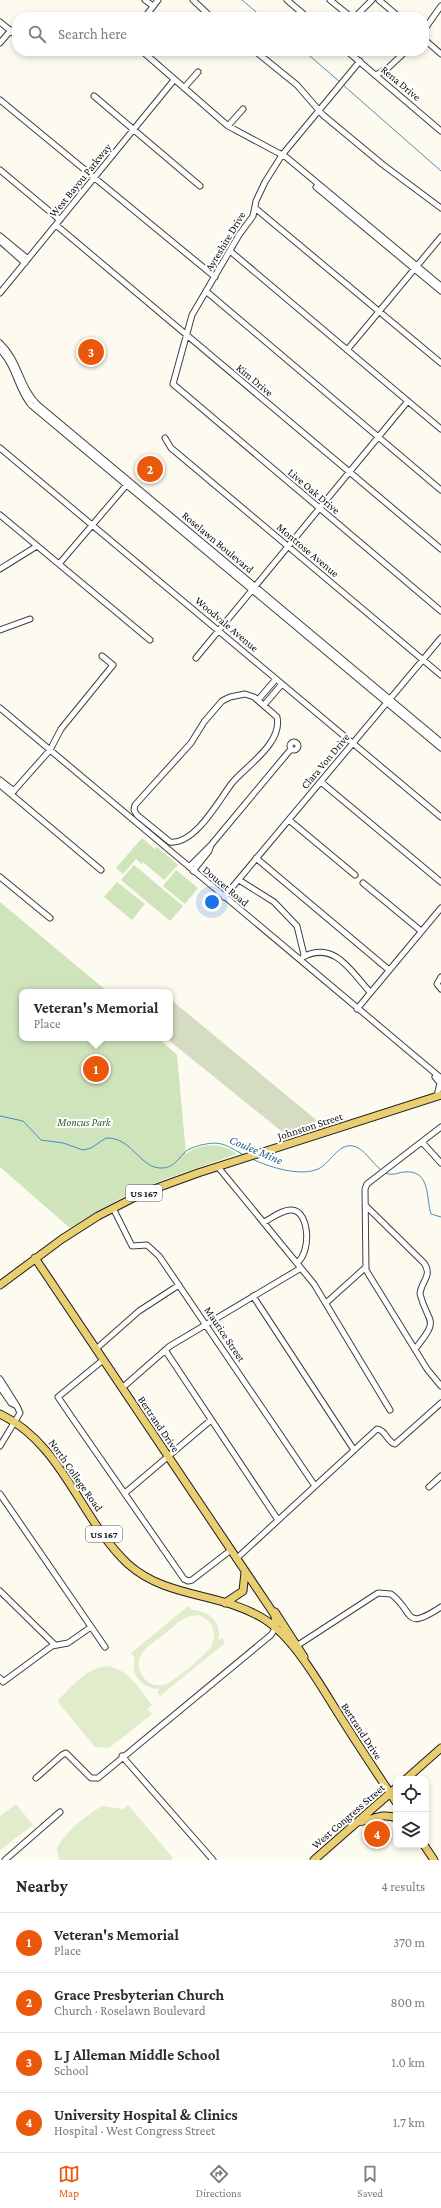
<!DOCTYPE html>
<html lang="en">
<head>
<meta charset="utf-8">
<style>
  body { margin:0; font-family:"Crimson Pro",serif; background:#f2f2f3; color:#2b2b33 }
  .controls { position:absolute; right:12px; bottom:12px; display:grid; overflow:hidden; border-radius:8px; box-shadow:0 2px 6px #0003 }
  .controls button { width:36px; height:36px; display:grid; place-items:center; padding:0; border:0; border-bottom:1px solid #e1e1e2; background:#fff; color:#2b2b33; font:20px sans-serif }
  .you { position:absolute; left:212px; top:902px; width:14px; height:14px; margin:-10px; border:3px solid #fff; border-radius:50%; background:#1a73e8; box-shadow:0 0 0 6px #1a73e833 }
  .badge { display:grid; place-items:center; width:26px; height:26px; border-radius:50%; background:#ea580c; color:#fff; font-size:13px; font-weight:700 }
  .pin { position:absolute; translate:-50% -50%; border:2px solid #fff; box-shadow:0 1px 4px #0006 }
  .popup { position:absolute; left:19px; top:989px; width:154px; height:52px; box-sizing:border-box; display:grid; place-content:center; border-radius:8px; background:#fff; filter:drop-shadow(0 1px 3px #0005); font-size:13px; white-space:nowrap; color:#7c7c81 }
  .popup b { font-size:15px; color:#2b2b33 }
  .popup::after { content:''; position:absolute; left:50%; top:100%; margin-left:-8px; border:8px solid transparent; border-top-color:#fff }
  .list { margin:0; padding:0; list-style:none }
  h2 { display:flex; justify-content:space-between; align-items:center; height:52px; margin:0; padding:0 16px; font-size:17px }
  h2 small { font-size:13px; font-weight:400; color:#7c7c81 }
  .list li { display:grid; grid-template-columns:26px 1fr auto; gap:12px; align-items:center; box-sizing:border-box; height:60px; padding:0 16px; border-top:1px solid #e1e1e2 }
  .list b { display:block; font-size:15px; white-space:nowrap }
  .list p { margin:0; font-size:13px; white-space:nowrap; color:#7c7c81 }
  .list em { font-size:13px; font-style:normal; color:#7c7c81 }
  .icon { flex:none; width:22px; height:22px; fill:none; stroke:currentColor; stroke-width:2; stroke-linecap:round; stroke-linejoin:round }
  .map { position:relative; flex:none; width:441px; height:1860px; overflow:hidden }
  .search { position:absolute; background:#fff; box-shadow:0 2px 6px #0003; left:12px; right:12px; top:12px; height:44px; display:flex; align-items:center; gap:10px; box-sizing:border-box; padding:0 14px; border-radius:16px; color:#7c7c81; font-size:15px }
  .sheet { height:292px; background:#fff }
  nav { display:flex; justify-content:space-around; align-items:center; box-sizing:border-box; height:56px; border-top:1px solid #e1e1e2; background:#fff; font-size:11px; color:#7c7c81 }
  nav a { display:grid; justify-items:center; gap:2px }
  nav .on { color:#ea580c }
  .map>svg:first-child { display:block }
</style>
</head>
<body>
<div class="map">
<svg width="441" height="1860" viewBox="0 0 441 1860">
  <rect width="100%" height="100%" fill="#fdfaef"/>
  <path fill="#d0e4bc" d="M142,838L155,849L157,847L178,865L164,880L143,862L142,864L136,859L123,874L116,868Z
    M134,865L183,906L170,921L121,880Z
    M176,870L198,888L185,904L163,886Z
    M117,882L145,904L132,920L104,897Z
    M0,902L108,992H22V1038H158L177,1055L186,1154C201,1142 223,1143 237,1154L157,1182L121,1198L70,1228L0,1167Z"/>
  <path fill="#d4ddc2" d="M170,999L326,1128L291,1139L166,1038H170Z"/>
  <path fill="#e1eccd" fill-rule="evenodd" d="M188,1606L192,1610C209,1610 223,1623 218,1641L222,1638L225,1643L160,1696L157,1692L160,1689C142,1689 130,1675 135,1658L131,1653ZM197,1615C213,1619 218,1634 211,1647C203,1656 174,1683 163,1685C147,1688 133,1670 141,1655C146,1646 158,1639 166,1633C176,1624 184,1616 197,1615Z
    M108,1666C129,1670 139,1688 152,1705L147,1709L152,1714L109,1748L95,1747L57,1701C72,1687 86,1667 108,1666Z
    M16,1804L33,1825L0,1850V1816Z
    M128,1805L173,1858L171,1860H59L57,1848C67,1830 84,1817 102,1806L123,1809Z"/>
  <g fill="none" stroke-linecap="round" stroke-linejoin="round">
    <path stroke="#488ebe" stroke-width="1" d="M242,0L262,17
      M304,51L340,82
      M342,84L441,171
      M0,1116L23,1121L41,1140L63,1143L83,1150L91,1148L106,1138C133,1137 140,1170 163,1168C172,1168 179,1159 184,1153C189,1148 195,1147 201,1145C223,1140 226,1146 244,1155
      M252,1159C269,1167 300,1177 318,1169C330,1164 338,1143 353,1146C364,1148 372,1163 381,1170
      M385,1173C392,1176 397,1173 404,1172C431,1169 426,1199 431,1214L441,1217"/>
    <g stroke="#404040" stroke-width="7">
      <path id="minor" d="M145,0L153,6
        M193,0L211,17
        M287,0L307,17
        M330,0L351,17
        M379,0L399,17
        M145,17L158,0
        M355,17L372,0
        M0,22L17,36
        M424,30L441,6
        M424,39L441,54
        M0,43L11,30
        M142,51L228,126L286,157L441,286
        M255,51L297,85L323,115L382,164L441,208
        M347,51L441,131
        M360,61L282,155L265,182L256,201L253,216L239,235L192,315L173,384L441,611
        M376,75L388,68L406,51
        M184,88L198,72
        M94,96L200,186
        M0,100L215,277
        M228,126L243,109
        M0,170L60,220
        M316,187L441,291
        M255,208L441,363
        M56,225L441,549
        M0,236L28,259
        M0,241L25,263
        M230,251L441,429
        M207,292L441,490
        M0,293L174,80
        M0,343C19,361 20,388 38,405L441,742
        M0,350C16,365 17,389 31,405L441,748
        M347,350L441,237
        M165,438L171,448L441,675
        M0,448L441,817
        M0,515L150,640
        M59,564L129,482
        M0,569L37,546
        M0,630L30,619
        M196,658L408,401
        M245,694L254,697L277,717C283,743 246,766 232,783C219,800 195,845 170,842L137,815L134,810L135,805L191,743L204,722L222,701L230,697Z
        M258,700L276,679
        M264,705L282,684
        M0,708L441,1078
        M290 746a4 4 0 1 1 8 0a4 4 0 1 1-8 0Z
        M0,780L14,791
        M321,782L441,882
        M0,785L101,870
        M11,794L50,750L61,729L113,665L102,656
        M289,820L355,875
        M256,858L389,970
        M189,867L211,845L291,749
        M193,871L209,851L211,845
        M0,877L50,918
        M239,880L274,902L297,926L304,955
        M363,883L421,931
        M224,897L441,638
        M303,957C335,940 352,973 370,992
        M441,977L437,984L441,989
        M357,1009L441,908
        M435,1077L440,1083L437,1096
        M441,1127L367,1184L365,1189L366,1270L427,1369L441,1386
        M422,1142L441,1163
        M218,1167L314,1284L390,1410
        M366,1206L424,1263C433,1276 421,1281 420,1294C428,1325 441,1317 415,1349
        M113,1208L132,1246L147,1245L159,1256L315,1486
        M264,1222C272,1218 283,1209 292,1210C309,1211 312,1251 297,1263
        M253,1296L354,1450
        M326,1303L366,1267
        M96,1349L139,1311L179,1285
        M165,1350L278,1520
        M103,1360L58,1397L73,1419L184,1579L188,1581L192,1580L231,1550
        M0,1379L17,1406
        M0,1387L11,1403L17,1406L20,1413L0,1446
        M122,1388L170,1346L301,1268
        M429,1487L441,1476
        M125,1493L211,1420
        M0,1494L105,1647
        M236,1559L377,1429C386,1430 387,1442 395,1444L441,1403
        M0,1591L55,1645
        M295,1647L378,1593L391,1594C415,1612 403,1632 441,1607
        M0,1678L3,1682L52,1646L68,1643L91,1627
        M122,1756L213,1860
        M36,1778L62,1755L66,1753L91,1778H98L271,1635L276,1627
        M5,1860L60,1812"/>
    </g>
    <g stroke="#1e1e1e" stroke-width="9">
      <path id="major" d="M35,1258L272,1611L275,1616L276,1627
        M0,1285L62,1239L98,1216L143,1193L198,1173L441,1095
        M0,1414C63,1444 80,1519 128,1564C167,1599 221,1592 264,1619C295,1638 323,1690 343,1721C360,1748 378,1775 396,1802
        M225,1603L243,1591L245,1572
        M275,1612L304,1657
        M406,1779L441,1748
        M357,1822C372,1821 381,1812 396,1818
        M424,1845L434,1860
        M314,1860L396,1788"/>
    </g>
    <use href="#minor" stroke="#fff" stroke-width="5"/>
    <use href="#major" stroke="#eace72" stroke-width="7"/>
  </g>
  <g text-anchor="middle" stroke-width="4" stroke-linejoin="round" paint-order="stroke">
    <g fill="#fff" stroke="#565656" stroke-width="1">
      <rect x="126" y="1185" width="36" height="16" rx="3"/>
      <rect x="86" y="1526" width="36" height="16" rx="3"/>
    </g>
    <g font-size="10" font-weight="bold" fill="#0d0d0d">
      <text x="144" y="1197">US 167</text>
      <text x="104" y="1538">US 167</text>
    </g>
    <g font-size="11" fill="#0d0d0d" stroke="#fff">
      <text transform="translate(401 83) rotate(40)" y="4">Rena Drive</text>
      <text transform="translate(80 180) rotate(-51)" y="4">West Bayou Parkway</text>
      <text transform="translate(225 241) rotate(-59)" y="4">Ayreshire Drive</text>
      <text transform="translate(255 380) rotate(40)" y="4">Kim Drive</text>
      <text transform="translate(314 491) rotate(40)" y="4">Live Oak Drive</text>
      <text transform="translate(218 542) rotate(40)" y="4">Roselawn Boulevard</text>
      <text transform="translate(308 550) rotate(40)" y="4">Montrose Avenue</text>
      <text transform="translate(227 624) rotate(40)" y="4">Woodvale Avenue</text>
      <text transform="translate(325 761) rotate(-50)" y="4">Clara Von Drive</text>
      <text transform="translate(226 886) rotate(40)" y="4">Doucet Road</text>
      <text transform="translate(310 1126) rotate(-18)" y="4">Johnston Street</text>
      <text transform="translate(225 1334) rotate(56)" y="4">Maurice Street</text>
      <text transform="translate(159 1424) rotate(56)" y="4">Bertrand Drive</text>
      <text transform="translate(76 1475) rotate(55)" y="4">North College Road</text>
      <text transform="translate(362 1731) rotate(57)" y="4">Bertrand Drive</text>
      <text transform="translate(348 1816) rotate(-41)" y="4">West Congress Street</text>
    </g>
    <g font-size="11" font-style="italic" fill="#305e24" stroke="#fff">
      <text x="84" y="1126">Moncus Park</text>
    </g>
    <g font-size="12" font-style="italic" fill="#246091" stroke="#fff">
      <text transform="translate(256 1150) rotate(23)" y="4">Coulee Mine</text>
    </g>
  </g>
</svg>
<div class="controls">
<button><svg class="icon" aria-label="locate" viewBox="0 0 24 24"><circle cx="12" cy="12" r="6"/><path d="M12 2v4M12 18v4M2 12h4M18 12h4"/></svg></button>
<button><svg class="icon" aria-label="layers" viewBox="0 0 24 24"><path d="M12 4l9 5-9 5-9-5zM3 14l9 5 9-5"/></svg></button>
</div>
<div class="you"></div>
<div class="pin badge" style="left:96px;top:1069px">1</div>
<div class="popup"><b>Veteran's Memorial</b>Place</div>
<div class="pin badge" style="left:150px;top:469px">2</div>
<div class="pin badge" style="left:91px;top:352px">3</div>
<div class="pin badge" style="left:377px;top:1834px">4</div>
<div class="search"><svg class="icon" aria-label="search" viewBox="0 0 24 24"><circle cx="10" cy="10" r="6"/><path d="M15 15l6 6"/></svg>Search here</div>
</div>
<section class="sheet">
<h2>Nearby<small>4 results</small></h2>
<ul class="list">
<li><span class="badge">1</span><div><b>Veteran's Memorial</b><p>Place</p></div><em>370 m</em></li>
<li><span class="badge">2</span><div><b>Grace Presbyterian Church</b><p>Church · Roselawn Boulevard</p></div><em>800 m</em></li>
<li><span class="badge">3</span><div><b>L J Alleman Middle School</b><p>School</p></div><em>1.0 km</em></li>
<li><span class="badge">4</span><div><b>University Hospital &amp; Clinics</b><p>Hospital · West Congress Street</p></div><em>1.7 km</em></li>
</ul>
</section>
<nav>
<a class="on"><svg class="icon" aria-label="map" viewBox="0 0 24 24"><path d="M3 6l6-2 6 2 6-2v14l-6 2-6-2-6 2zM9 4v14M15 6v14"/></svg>Map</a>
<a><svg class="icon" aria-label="directions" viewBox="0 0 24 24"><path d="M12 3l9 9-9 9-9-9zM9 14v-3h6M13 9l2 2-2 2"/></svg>Directions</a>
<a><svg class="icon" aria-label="saved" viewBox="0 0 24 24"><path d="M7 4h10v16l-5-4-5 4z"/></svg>Saved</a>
</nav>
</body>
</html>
